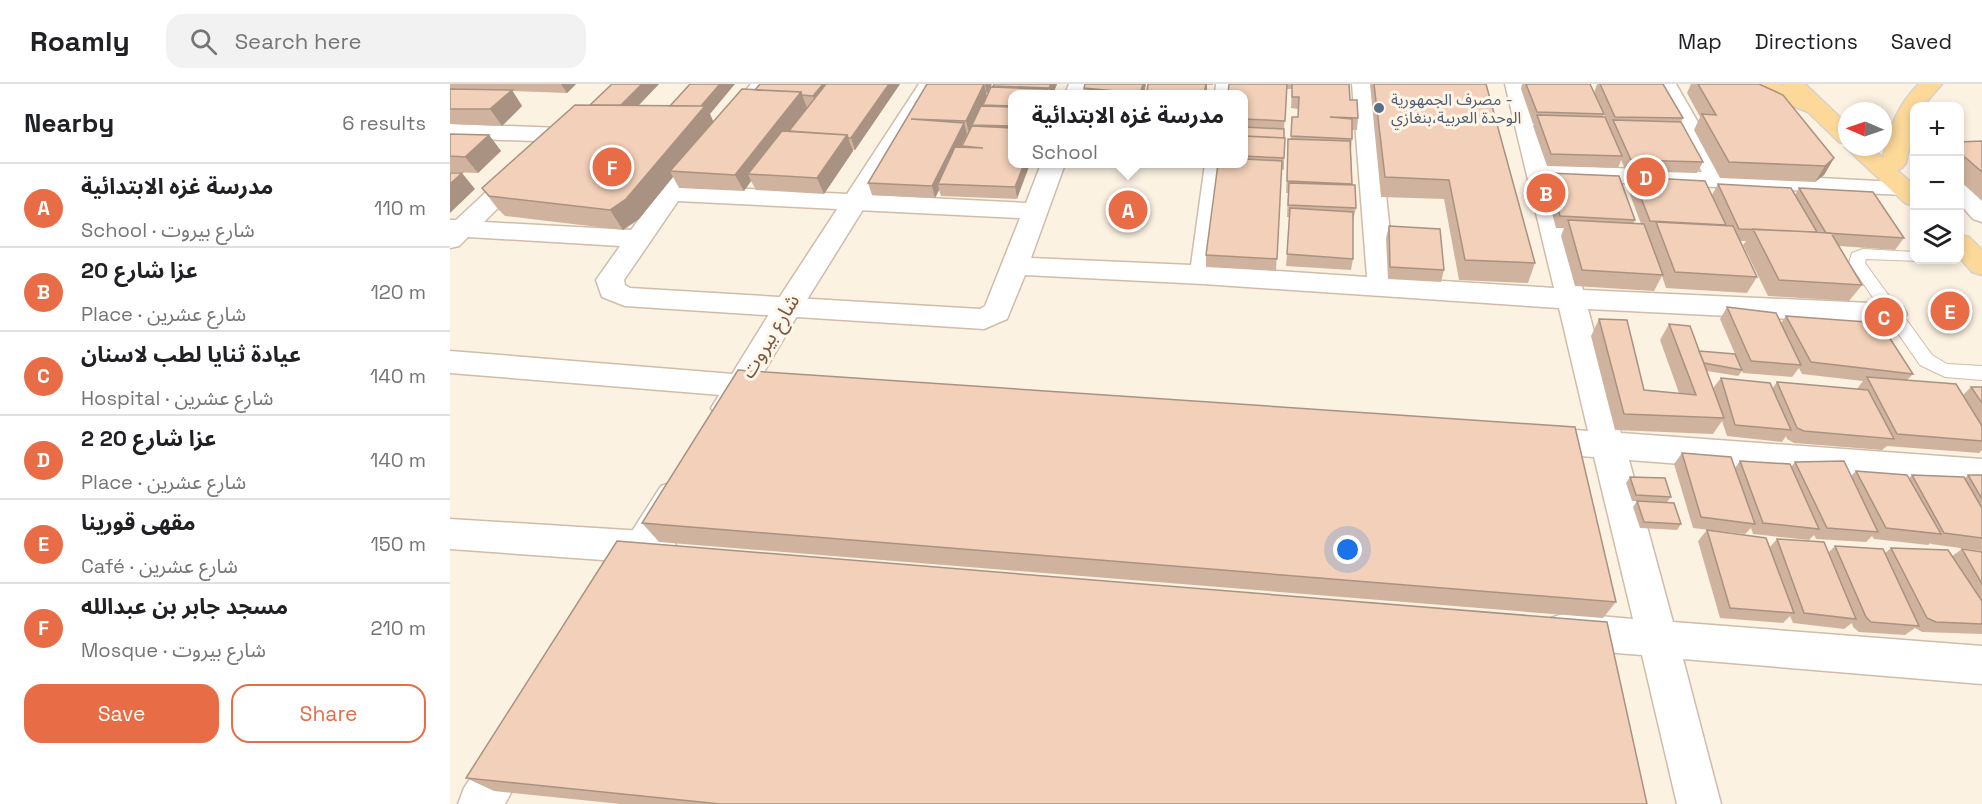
<!DOCTYPE html>
<html lang="en">
<head>
<meta charset="utf-8">
<style>
  body { margin:0; font-family:"Space Grotesk","Noto Sans Arabic",sans-serif; background:#f2f2f2; color:#202124 }
  .controls { position:absolute; right:18px; top:18px; display:grid; overflow:hidden; border-radius:12px; box-shadow:0 3px 9px #0003 }
  .controls button { width:54px; height:54px; display:grid; place-items:center; padding:0; border:0; border-bottom:2px solid #e0e0e0; background:#fff; color:#202124; font:30px sans-serif }
  .compass { position:absolute; left:1388px; top:18px; width:54px; height:54px; border-radius:50%; background:#fff; box-shadow:0 3px 9px #0003; rotate:272deg }
  .you { position:absolute; left:898px; top:466px; width:21px; height:21px; margin:-15px; border:4px solid #fff; border-radius:50%; background:#1a73e8; box-shadow:0 0 0 9px #1a73e833 }
  .badge { display:grid; place-items:center; width:39px; height:39px; border-radius:50%; background:#e86c45; color:#fff; font-size:20px; font-weight:700 }
  .pin { position:absolute; translate:-50% -50%; border:3px solid #fff; box-shadow:0 2px 6px #0006 }
  .popup { position:absolute; left:558px; top:6px; width:240px; height:78px; box-sizing:border-box; display:grid; place-content:center; border-radius:12px; background:#fff; filter:drop-shadow(0 2px 4px #0005); font-size:20px; white-space:nowrap; color:#757577 }
  .popup b { font-size:22px; color:#202124 }
  .popup::after { content:''; position:absolute; left:50%; top:100%; margin-left:-12px; border:12px solid transparent; border-top-color:#fff }
  .list { margin:0; padding:0; list-style:none }
  h2 { display:flex; justify-content:space-between; align-items:center; height:78px; margin:0; padding:0 24px; font-size:26px }
  h2 small { font-size:20px; font-weight:400; color:#757577 }
  .list li { display:grid; grid-template-columns:39px 1fr auto; gap:18px; align-items:center; box-sizing:border-box; height:84px; padding:0 24px; border-top:2px solid #e0e0e0 }
  .list b { display:block; font-size:22px; white-space:nowrap }
  .list p { margin:0; font-size:20px; white-space:nowrap; color:#757577 }
  .list em { font-size:20px; font-style:normal; color:#757577 }
  .actions { display:flex; gap:12px; padding:18px 24px }
  .actions a { flex:1; padding:14px 0; border:2px solid #e86c45; border-radius:18px; text-align:center; font-size:21px; color:#e86c45 }
  .actions .main { background:#e86c45; color:#fff }
  .icon { flex:none; width:33px; height:33px; fill:none; stroke:currentColor; stroke-width:2; stroke-linecap:round; stroke-linejoin:round }
  .map { position:relative; flex:none; width:1532px; height:720px; overflow:hidden }
  header { display:flex; align-items:center; gap:36px; box-sizing:border-box; height:84px; padding:0 30px; background:#fff; border-bottom:2px solid #e0e0e0 }
  header strong { font-size:28px }
  nav { display:flex; gap:33px; margin-inline-start:auto; font-size:21px }
  .search { width:420px; height:54px; background:#f2f2f2; display:flex; align-items:center; gap:15px; box-sizing:border-box; padding:0 21px; border-radius:18px; color:#757577; font-size:22px }
  main { display:flex }
  aside { flex:1; background:#fff }
  .map>svg:first-child { display:block }
</style>
</head>
<body>
<header>
<strong>Roamly</strong>
<div class="search"><svg class="icon" aria-label="search" viewBox="0 0 24 24"><circle cx="10" cy="10" r="6"/><path d="M15 15l6 6"/></svg>Search here</div>
<nav><a>Map</a><a>Directions</a><a>Saved</a></nav>
</header>
<main>
<aside>
<h2>Nearby<small>6 results</small></h2>
<ul class="list">
<li><span class="badge">A</span><div><b>مدرسة غزه الابتدائية</b><p>School · شارع بيروت</p></div><em>110 m</em></li>
<li><span class="badge">B</span><div><b>عزا شارع 20</b><p>Place · شارع عشرين</p></div><em>120 m</em></li>
<li><span class="badge">C</span><div><b>عيادة ثنايا لطب لاسنان</b><p>Hospital · شارع عشرين</p></div><em>140 m</em></li>
<li><span class="badge">D</span><div><b>عزا شارع 20 2</b><p>Place · شارع عشرين</p></div><em>140 m</em></li>
<li><span class="badge">E</span><div><b>مقهى قورينا</b><p>Café · شارع عشرين</p></div><em>150 m</em></li>
<li><span class="badge">F</span><div><b>مسجد جابر بن عبدالله</b><p>Mosque · شارع بيروت</p></div><em>210 m</em></li>
</ul>
<div class="actions"><a class="main">Save</a><a>Share</a></div>
</aside>
<div class="map">
<svg width="1532" height="720" viewBox="0 0 1532 720">
  <rect width="100%" height="100%" fill="#fcf2e2"/>
  <g fill="none" stroke-linecap="round" stroke-linejoin="round">
    <g stroke="#cfbcab" stroke-width="2">
      <path id="service" d="M1413,165L1464,168V176L1470,177L1416,175L1415,179L1482,271L1497,280L1532,282V296L1495,293L1470,281L1399,179L1402,169Z"/>
    </g>
    <g stroke="#cfbcab" stroke-width="3">
      <path id="minor" d="M301,0H324L240,102L576,119L591,80H615L581,174L741,181L755,80H779L768,183L917,193L902,0H924L945,194L1104,204L1055,0H1077L1100,81L1252,88L1204,0H1226L1277,89L1464,99V108L1455,111L1104,96L1133,206L1443,220L1453,223L1457,230L1453,237L1443,240L1138,225L1171,349L1532,375V403L1179,376L1223,538L1532,562V600L1233,575L1271,720H1227L1192,571L1115,565L1101,560L1096,547L1101,534L1115,529L1183,535L1144,373L1085,369L1073,365L1069,356L1073,347L1085,343L1138,347L1109,224L753,200L575,191L557,235L534,245L175,222L152,213L146,196L170,162L18,153L9,162L0,164V136H6L64,82L73,80L82,82L85,87L34,138L181,146L212,104ZM228,117L570,134L535,222L530,225L180,204L175,201L174,196Z
        M619,0H641L637,10H615Z
        M766,0H788L787,10H765Z
        M0,40L112,44L120,46L124,51L120,56L112,58L0,54Z
        M1510,98L1519,100L1532,114V138L1523,135L1510,120Z
        M0,267L321,293L332,296L337,304L332,312L321,315L0,289Z
        M0,435L209,448L222,453L227,464L222,475L209,480L0,465Z"/>
    </g>
    <g stroke="#cfbcab" stroke-width="3">
      <path id="tertiary" d="M469,0H491L353,222L288,332L277,336L266,332L261,324L266,316L329,214Z
        M223,398L235,402L240,412L235,422L183,510L170,514L157,510L151,498L157,486L211,402Z
        M62,647L77,653L83,668L55,720H8L14,704L47,653Z"/>
    </g>
    <g stroke="#d8d0cc" stroke-width="3">
      <path id="primary" d="M1298,0H1328L1334,2L1332,0H1355L1397,40V60L1389,58L1358,28L1301,5Z
        M1469,0H1492L1473,22H1464V41L1456,79L1452,84L1447,86L1464,101V122L1455,119L1395,63L1397,60V63H1420L1433,74C1438,46 1448,20 1469,0Z
        M1510,151L1519,153L1532,166V191L1522,188L1510,174Z"/>
    </g>
    <use href="#service" fill="#fff" fill-rule="evenodd"/>
    <use href="#minor" fill="#fff" fill-rule="evenodd"/>
    <use href="#tertiary" fill="#fff" fill-rule="evenodd"/>
    <use href="#primary" fill="#fcd899" fill-rule="evenodd"/>
  </g>
  <path fill="#d0b39f" fill-rule="evenodd" d="M0,0H126L117,9L62,7L72,22L52,42L0,40Z
    M162,0H209L188,21L260,30L263,38L305,6L310,0H450L405,66H403V67L374,110L306,106L301,97L294,107L229,104L223,93L189,135L173,146L55,132L47,124L32,104L140,21Z
    M477,0H542L536,10L537,12L532,22H533V21L543,3V2L607,0L603,10H562V80L567,115L491,112L489,106L485,114L422,111L418,99Z
    M698,0H763V1H757L756,10H697V7Z
    M779,0H899L900,16L908,34L907,46H902V55L901,66L902,101L906,124L903,136V175L901,186L836,182L840,133H837L838,109H836L838,66L841,55L842,33H848V25L841,24L842,5H837L834,45V86L831,85L826,187L756,183V171L794,80V10Z
    M920,0H1036L1085,179L1078,199L1009,196L994,115L931,113Z
    M1072,0H1140L1154,30L1153,33L1160,43L1144,9L1147,0H1213L1233,34L1231,38L1253,78L1247,89L1176,87L1171,76L1168,84L1097,82L1083,42L1084,40H1083L1071,5Z
    M1241,0H1309L1384,74L1374,91L1365,98L1270,94L1244,46L1250,33L1237,9Z
    M0,50L39,51L51,67L28,89L0,88Z
    M1532,57V117L1509,96V58Z
    M1098,89L1185,136L1184,139L1191,140L1178,105L1183,93L1262,111L1268,100L1345,111L1349,104L1454,154L1445,166L1389,162L1412,201L1399,217L1318,212L1293,161L1296,157H1290L1307,193L1297,209L1216,204L1212,192L1204,207L1125,202L1111,152L1114,144H1106L1094,100Z
    M939,142L994,186L991,198L938,195L936,154Z
    M1277,223L1331,239L1336,232L1463,290L1457,296L1513,311L1521,303H1532V366L1529,369L1437,362L1432,366L1344,359L1337,355L1336,352L1332,358L1277,352L1272,337L1263,350L1165,346L1141,252L1149,235L1194,306L1229,309L1210,256L1219,240L1249,267L1285,270L1270,235ZM1349,284L1352,290L1413,297L1407,305L1327,298L1322,305L1271,294L1263,304L1257,287L1288,292L1292,287L1293,289L1342,293Z
    M1232,369L1285,384L1290,377L1341,383L1345,378L1401,392L1406,387L1459,394L1462,391L1515,394L1518,391H1532V467L1481,460V459L1478,461L1424,455L1422,452L1416,458L1366,455L1364,451L1359,456L1303,450L1301,444L1295,450L1243,444L1224,380Z
    M1180,393L1221,413L1217,418L1231,440L1227,446L1190,444L1183,423L1187,417H1182L1176,399Z
    M192,439L1166,518L1153,534L209,458Z
    M1257,446L1320,463L1327,455L1379,468L1385,462L1435,469L1441,464L1502,472L1512,465L1532,468V550L1472,548L1465,544L1455,551L1409,548L1403,543L1402,539L1394,545L1343,539L1340,532L1333,539L1270,534L1248,457Z
    M16,694L1197,720H171L44,707Z"/>
  <path fill="#a99282" d="M111,0H126L117,9Z
    M192,0H209L173,38L166,27Z
    M270,0H285L260,30L265,41L220,87L223,93L189,135L173,146L160,126Z
    M373,0H386L368,23L363,12Z
    M439,0H450L405,66L401,54Z
    M534,0L537,12L523,41H522V42L519,49L516,37Z
    M535,0H542L537,10Z
    M601,0H607L603,10H600L599,4Z
    M693,0H696L694,10H690Z
    M756,0H757V5L756,10H754Z
    M62,6L72,22L52,42L40,25Z
    M351,8L357,24L307,90H298L301,97L294,107L285,91Z
    M514,39L517,50L492,100H488L489,106L485,114L482,102Z
    M39,51L51,67L28,89L15,73Z
    M397,51L403,67L374,110L367,94Z
    M1384,74L1374,91L1365,98L1375,82Z
    M574,80H580L567,115L565,103Z
    M12,89L25,105L0,129V100Z"/>
  <path fill="#f2d0b9" stroke="#a99282" stroke-width="1.5" d="M162,0H192L171,21H140Z
    M240,0H270L251,22H220Z
    M310,0H373L363,12L352,11L351,8L305,6Z
    M376,0H439L401,54H398L397,51L339,47Z
    M477,0H534L516,37L461,35L514,39L482,102L418,99Z
    M544,0H601L599,4L543,2Z
    M635,0H693L690,10H632L634,6L665,7L634,4Z
    M698,0H756L754,9L697,7Z
    M779,0H837L835,37L794,35V10H778Z
    M842,0H899L900,16H907L908,34L880,33L902,35V55L841,52L842,33H848L849,13H842Z
    M924,0H1036L1085,179L1015,176L999,96L935,93Z
    M1076,0H1140L1154,30L1087,28Z
    M1150,0H1213L1233,34L1165,33Z
    M1248,0H1309L1333,11L1384,74L1375,82L1279,78L1252,30L1266,31Z
    M541,3L597,5L595,10H562V22L533,21Z
    M0,5L62,6L40,25H0Z
    M292,5L351,8L285,91L220,87Z
    M125,21L255,22L176,115L160,126L39,112L32,104Z
    M531,22L562,23V42L522,41Z
    M1087,31L1155,33L1172,72L1101,70Z
    M1163,36L1231,38L1253,78L1181,76Z
    M522,42L562,44V80H574L565,103L488,100L505,63L533,64L512,62Z
    M794,43L834,45V54L794,52Z
    M332,47L397,51L367,94L298,90Z
    M0,50L39,51L15,73L0,72Z
    M794,52L835,54L834,74L794,72Z
    M838,55L900,57L902,100L837,97Z
    M1532,57V88L1509,68V58Z
    M794,75L832,77L827,175L756,171L768,80H794Z
    M0,89H12L0,100Z
    M1098,89L1169,92L1185,136L1110,132Z
    M1183,93L1255,97L1276,141L1200,137Z
    M839,99L905,101L906,124L838,121Z
    M1268,100L1341,104L1367,148L1289,145Z
    M1349,104L1423,108L1454,154L1376,149Z
    M840,124L903,128V175L837,170Z
    M1118,136L1194,140L1213,191L1132,186Z
    M1206,138L1283,142L1307,193L1225,188Z
    M939,142L990,145L994,186L940,183Z
    M1303,145L1381,149L1412,201L1329,196Z
    M1277,223L1326,229L1351,281L1301,277Z
    M1336,232L1430,239L1463,290L1361,278Z
    M1149,235L1177,236L1194,306L1246,311L1219,240L1240,242L1274,334L1174,330Z
    M1249,267L1285,270L1292,286L1254,279Z
    M288,286L1125,343L1166,518L192,439Z
    M1417,293L1506,300L1532,342V357L1447,350Z
    M1271,294L1320,299L1341,346L1285,341Z
    M1327,298L1418,306L1444,355L1354,347L1347,344Z
    M1521,303H1532V319Z
    M1232,369L1281,373L1305,440L1251,433Z
    M1290,377L1340,380L1369,445L1313,439Z
    M1394,377L1428,448L1377,444L1345,378Z
    M1406,387L1457,391L1491,450L1436,444Z
    M1462,391L1514,393L1532,424V454L1494,449Z
    M1518,391H1532V415Z
    M1180,393L1215,394L1221,413L1186,411Z
    M1187,417L1224,419L1231,440L1194,438Z
    M1257,446L1316,454L1344,529L1280,524Z
    M1327,455L1374,458L1406,535L1354,529Z
    M167,457L1157,538L1197,720H270L16,694Z
    M1385,462L1433,465L1469,542L1421,538L1416,533Z
    M1441,464L1498,466L1532,517V540L1486,538L1477,534Z
    M1512,465L1532,468V500Z"/>
  <circle fill="#5c6f8a" stroke="#fff6e8" stroke-width="2" cx="929" cy="24" r="6"/>
  <g text-anchor="middle" stroke-width="6" stroke-linejoin="round" paint-order="stroke">
    <g font-size="16" fill="#4e5e75" stroke="#fff6e8" text-anchor="start">
      <text x="941" y="21">مصرف الجمهورية -<tspan x="941" dy="18">الوحدة العربية،بنغازي</tspan></text>
    </g>
    <g font-size="20" fill="#745848" stroke="#fff6e8">
      <text transform="translate(320 252) rotate(-59)" y="7">شارع بيروت</text>
    </g>
  </g>
</svg>
<div class="controls">
<button>+</button>
<button>−</button>
<button><svg class="icon" aria-label="layers" viewBox="0 0 24 24"><path d="M12 4l9 5-9 5-9-5zM3 14l9 5 9-5"/></svg></button>
</div>
<svg class="compass" viewBox="-18 -18 36 36"><path d="M0-13l5 13h-10z" fill="#e53935"/><path d="M0 13l5-13h-10z" fill="#757577"/></svg>
<div class="you"></div>
<div class="pin badge" style="left:678px;top:126px">A</div>
<div class="popup"><b>مدرسة غزه الابتدائية</b>School</div>
<div class="pin badge" style="left:1096px;top:109px">B</div>
<div class="pin badge" style="left:1434px;top:233px">C</div>
<div class="pin badge" style="left:1196px;top:93px">D</div>
<div class="pin badge" style="left:1500px;top:227px">E</div>
<div class="pin badge" style="left:162px;top:83px">F</div>
</div>
</main>
</body>
</html>
